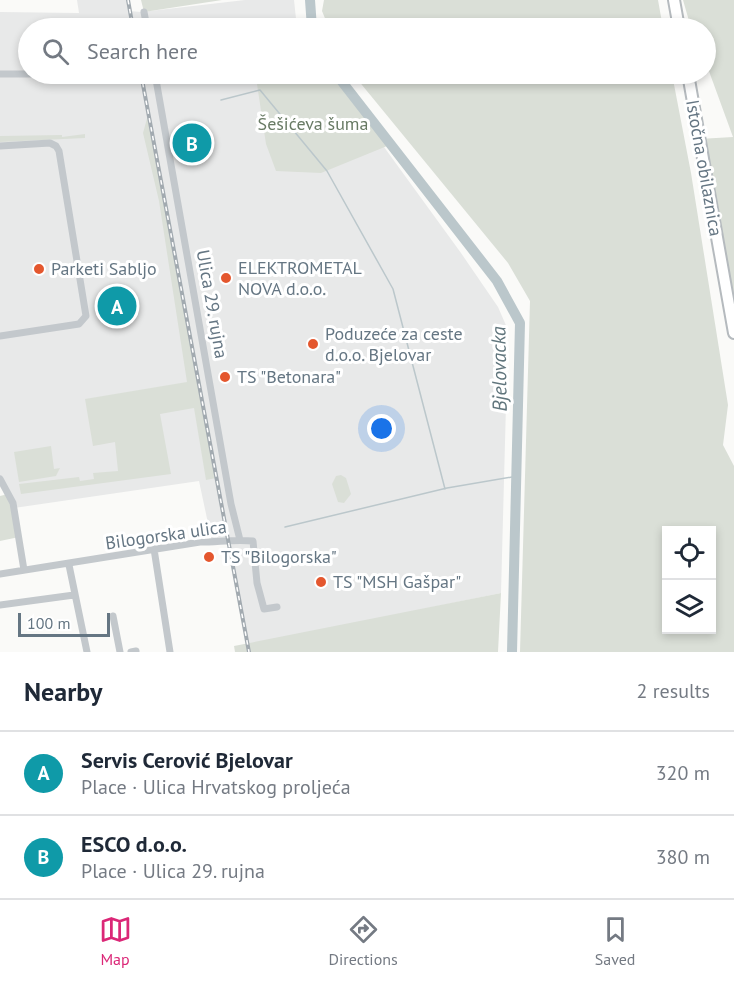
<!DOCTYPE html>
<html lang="en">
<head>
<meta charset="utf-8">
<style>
  body { margin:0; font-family:"PT Sans",sans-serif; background:#f6f6f7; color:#1f2937 }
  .controls { position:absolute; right:18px; bottom:18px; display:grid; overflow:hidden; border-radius:0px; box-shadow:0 3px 9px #0003 }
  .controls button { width:54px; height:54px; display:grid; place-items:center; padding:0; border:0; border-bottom:2px solid #e0e1e3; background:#fff; color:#1f2937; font:30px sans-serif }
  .scale { position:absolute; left:18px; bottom:15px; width:92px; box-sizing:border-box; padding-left:6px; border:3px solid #657683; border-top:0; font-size:16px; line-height:21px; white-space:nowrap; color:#657683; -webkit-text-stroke:4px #fff; paint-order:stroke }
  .you { position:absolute; left:382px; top:429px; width:21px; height:21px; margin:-15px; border:4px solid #fff; border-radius:50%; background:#1a73e8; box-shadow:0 0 0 9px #1a73e833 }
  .badge { display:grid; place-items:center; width:39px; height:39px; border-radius:50%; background:#db2777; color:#fff; font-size:20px; font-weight:700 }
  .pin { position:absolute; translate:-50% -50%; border:3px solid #fff; box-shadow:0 2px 6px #0006 }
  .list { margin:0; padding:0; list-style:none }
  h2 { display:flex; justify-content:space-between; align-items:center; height:78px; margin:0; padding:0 24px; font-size:26px }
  h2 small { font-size:20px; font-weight:400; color:#747a83 }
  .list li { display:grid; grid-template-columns:39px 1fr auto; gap:18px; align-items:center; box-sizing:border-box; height:84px; padding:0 24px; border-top:2px solid #e0e1e3 }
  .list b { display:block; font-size:22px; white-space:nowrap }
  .list p { margin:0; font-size:20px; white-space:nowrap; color:#747a83 }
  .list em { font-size:20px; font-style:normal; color:#747a83 }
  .icon { flex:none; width:33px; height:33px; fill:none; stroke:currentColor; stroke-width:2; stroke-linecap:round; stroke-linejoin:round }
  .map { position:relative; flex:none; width:734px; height:652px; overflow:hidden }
  .search { position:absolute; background:#fff; box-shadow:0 3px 9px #0003; left:18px; right:18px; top:18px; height:66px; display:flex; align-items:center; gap:15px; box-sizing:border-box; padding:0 21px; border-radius:33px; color:#747a83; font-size:22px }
  .sheet { height:246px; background:#fff }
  nav { display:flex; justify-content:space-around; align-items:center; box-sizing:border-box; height:84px; border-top:2px solid #e0e1e3; background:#fff; font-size:16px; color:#747a83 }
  nav a { display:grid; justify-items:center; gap:3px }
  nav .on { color:#db2777 }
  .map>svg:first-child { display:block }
</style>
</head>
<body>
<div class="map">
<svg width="734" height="652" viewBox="0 0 734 652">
  <rect width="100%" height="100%" fill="#fafaf8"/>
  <path fill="#e8e9e9" d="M77,0H128L129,11L141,12L245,0H294L297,28H28V74H322L384,147L461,253L498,307L508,330L501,593L248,645L228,543L212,542L199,481L14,508L0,479V12L79,13Z"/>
  <path fill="#dadfd7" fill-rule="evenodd" d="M141,0H222L144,12Z
    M324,0H658L663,28H329L322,11Z
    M683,0H734V333L699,139L733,137L706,63V28H691Z
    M323,74H336L392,144L321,173L276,171L266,144L257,84Z
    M353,74H672L691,173L728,405L723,445L734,466V652H520L530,301L508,263ZM666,530H712V630H666Z
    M148,115L216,478L206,480L194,408L160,414L171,474L21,494L19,484L79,477L80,481L94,479L93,473L118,471L115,442L93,446L85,399L187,382L159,201L143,133Z
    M85,134V138L0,142V136L62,135V137Z
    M51,446L54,469L60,468L56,476L19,482L14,452Z
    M341,475L346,478L351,494L344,503L338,502L332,484L336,476Z
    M8,494L19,537L0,541V496Z
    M501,593L498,652H235L234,646Z"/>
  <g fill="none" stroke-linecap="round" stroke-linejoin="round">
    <path stroke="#bbc7cb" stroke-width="1.5" d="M221,100L260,90L327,171L393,289L445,489
      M285,527L447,488L518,476"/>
    <path stroke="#bbc7cb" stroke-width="10" d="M310,0L312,28
      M336,74L497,281L520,323L512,652"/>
    <g stroke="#b5babe" stroke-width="14">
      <path id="primary" d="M674,0L679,28
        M688,74L734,333"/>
    </g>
    <path stroke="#c3c8cc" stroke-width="7" d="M144,12L147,28
      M0,74H52
      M155,74L231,504L240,540
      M0,146L50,143L56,146L59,151L86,316L79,324L0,336
      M0,479L13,503L24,570
      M154,549L170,652
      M69,565L87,652
      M0,574L200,542C218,542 236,539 253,541L257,583L264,609L277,607
      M0,605L74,595
      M113,616L120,652
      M131,652L136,651"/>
    <use href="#primary" stroke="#fff" stroke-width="10"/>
    <g stroke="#a2aab0" stroke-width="4">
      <path id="rail" d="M128,0L133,28
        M141,74L249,652"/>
    </g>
    <use href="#rail" stroke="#fff" stroke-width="1.5" stroke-dasharray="4.5" stroke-linecap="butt"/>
  </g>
  <g fill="#e4572e" stroke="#fff" stroke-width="2">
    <circle cx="39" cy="269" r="6"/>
    <circle cx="226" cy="278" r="6"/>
    <circle cx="313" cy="344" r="6"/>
    <circle cx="225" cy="377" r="6"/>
    <circle cx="209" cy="557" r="6"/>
    <circle cx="321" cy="582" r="6"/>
  </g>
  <g text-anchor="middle" stroke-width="6" stroke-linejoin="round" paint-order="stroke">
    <g font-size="18" fill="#687a64" stroke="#fff">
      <text x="313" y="130">Šešićeva šuma</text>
    </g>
    <g font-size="18" fill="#657683" stroke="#fff">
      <text transform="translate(704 168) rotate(80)" y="6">Istočna obilaznica</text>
      <text transform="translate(212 304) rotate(80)" y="6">Ulica 29. rujna</text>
      <text transform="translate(166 535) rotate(-8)" y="6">Bilogorska ulica</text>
    </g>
    <g font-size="18" fill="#657683" stroke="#fff" text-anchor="start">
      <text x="238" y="274">ELEKTROMETAL<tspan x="238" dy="21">NOVA d.o.o.</tspan></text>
      <text x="51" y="275">Parketi Sabljo</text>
      <text x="325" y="340">Poduzeće za ceste<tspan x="325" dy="21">d.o.o. Bjelovar</tspan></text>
      <text x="237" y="383">TS "Betonara"</text>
      <text x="221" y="563">TS "Bilogorska"</text>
      <text x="333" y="588">TS "MSH Gašpar"</text>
    </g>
    <g font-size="20" font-style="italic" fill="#60757c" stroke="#fff">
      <text transform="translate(499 369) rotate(-91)" y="7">Bjelovacka</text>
    </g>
  </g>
</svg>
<div class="controls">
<button><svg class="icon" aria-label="locate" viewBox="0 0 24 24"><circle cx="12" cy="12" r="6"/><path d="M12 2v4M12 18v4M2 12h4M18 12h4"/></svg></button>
<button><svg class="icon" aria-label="layers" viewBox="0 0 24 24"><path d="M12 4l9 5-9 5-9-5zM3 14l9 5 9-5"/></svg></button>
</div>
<div class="scale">100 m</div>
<div class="you"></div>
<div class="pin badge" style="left:117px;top:306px;background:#0f9aa8">A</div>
<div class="pin badge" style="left:192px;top:143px;background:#0f9aa8">B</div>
<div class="search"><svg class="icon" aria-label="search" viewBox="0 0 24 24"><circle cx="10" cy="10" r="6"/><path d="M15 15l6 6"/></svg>Search here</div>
</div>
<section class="sheet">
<h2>Nearby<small>2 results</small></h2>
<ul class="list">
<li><span class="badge" style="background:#0f9aa8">A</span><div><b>Servis Cerović Bjelovar</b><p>Place · Ulica Hrvatskog proljeća</p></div><em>320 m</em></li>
<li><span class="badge" style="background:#0f9aa8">B</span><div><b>ESCO d.o.o.</b><p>Place · Ulica 29. rujna</p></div><em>380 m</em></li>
</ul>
</section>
<nav>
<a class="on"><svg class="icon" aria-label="map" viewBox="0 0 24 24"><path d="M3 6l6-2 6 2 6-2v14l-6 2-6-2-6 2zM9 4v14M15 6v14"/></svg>Map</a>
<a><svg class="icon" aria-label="directions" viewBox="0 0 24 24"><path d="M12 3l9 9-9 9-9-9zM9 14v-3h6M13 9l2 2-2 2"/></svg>Directions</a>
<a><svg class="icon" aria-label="saved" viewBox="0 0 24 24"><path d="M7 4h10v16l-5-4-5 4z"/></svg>Saved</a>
</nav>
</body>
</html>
